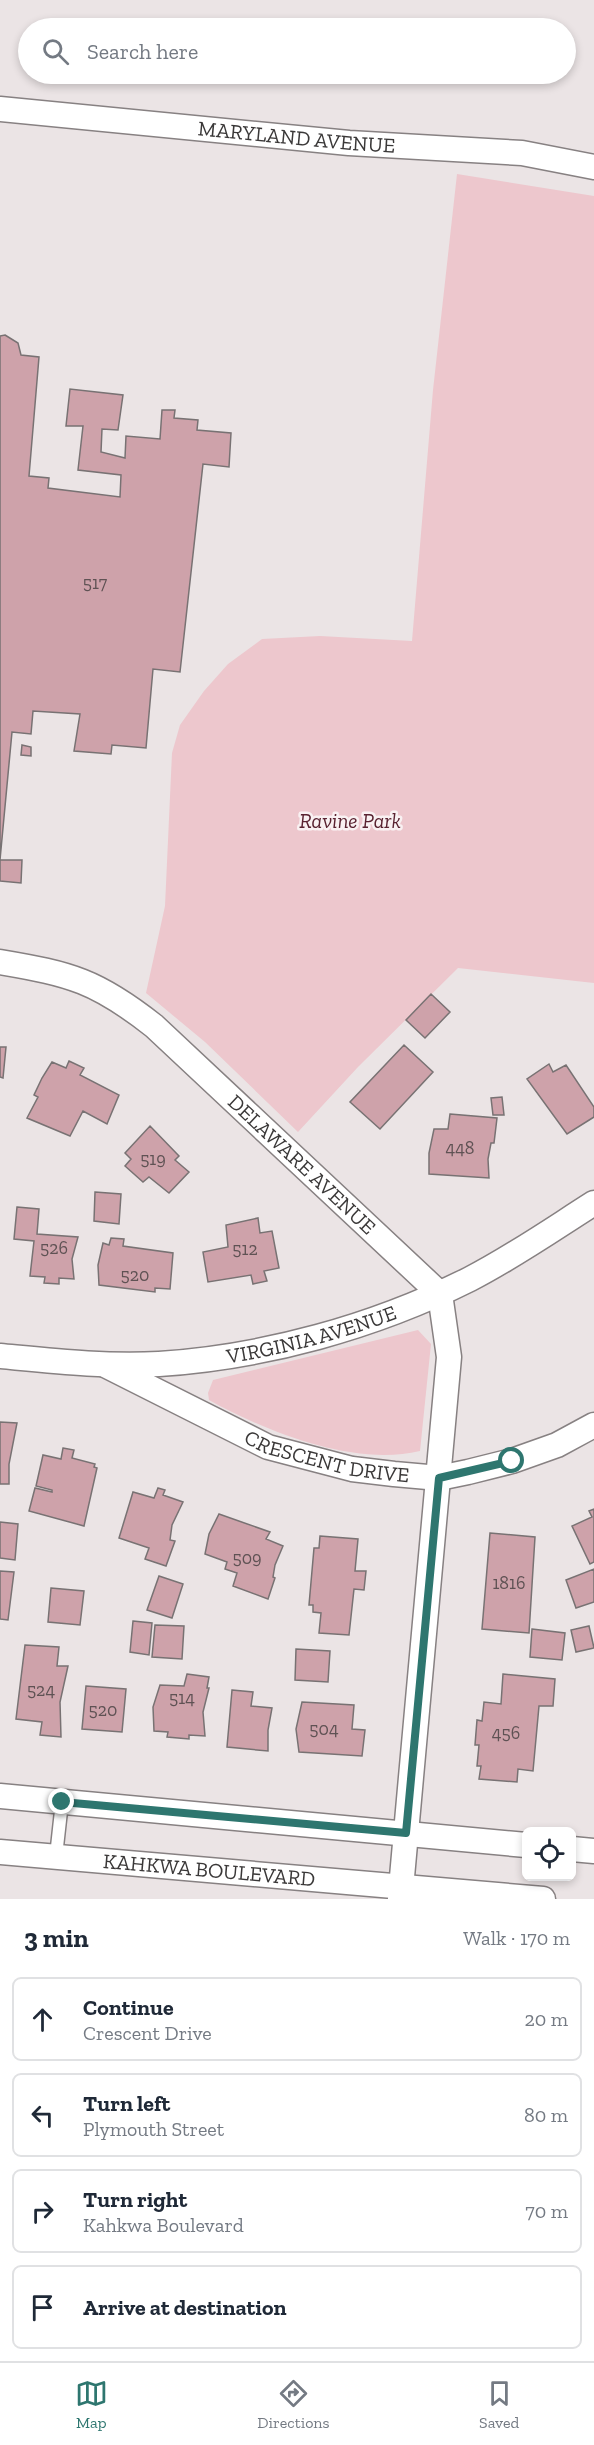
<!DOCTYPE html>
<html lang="en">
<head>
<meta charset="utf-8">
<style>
  body { margin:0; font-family:"Zilla Slab",serif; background:#f6f6f7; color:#1f2937 }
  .controls { position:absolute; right:18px; bottom:18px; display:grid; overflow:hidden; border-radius:9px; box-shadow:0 3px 9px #0003 }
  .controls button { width:54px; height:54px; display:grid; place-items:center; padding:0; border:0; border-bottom:2px solid #e0e1e3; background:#fff; color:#1f2937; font:30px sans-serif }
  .stop { position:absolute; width:18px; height:18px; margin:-14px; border:4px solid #2e766f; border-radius:50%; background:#fff }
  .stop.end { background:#2e766f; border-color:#fff; box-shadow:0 2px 6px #0008 }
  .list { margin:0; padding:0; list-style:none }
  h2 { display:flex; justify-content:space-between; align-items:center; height:78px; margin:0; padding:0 24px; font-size:26px }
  h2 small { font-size:20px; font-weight:400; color:#747a83 }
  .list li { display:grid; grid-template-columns:39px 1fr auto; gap:18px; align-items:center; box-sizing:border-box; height:84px; margin:0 12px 12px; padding:0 12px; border:2px solid #e0e1e3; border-radius:9px }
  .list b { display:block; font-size:22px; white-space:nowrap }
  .list p { margin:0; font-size:20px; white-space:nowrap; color:#747a83 }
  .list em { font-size:20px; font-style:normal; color:#747a83 }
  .icon { flex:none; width:33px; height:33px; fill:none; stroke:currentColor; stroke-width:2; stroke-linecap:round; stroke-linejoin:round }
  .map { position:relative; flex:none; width:594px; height:1899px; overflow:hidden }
  .search { position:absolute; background:#fff; box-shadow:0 3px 9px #0003; left:18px; right:18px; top:18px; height:66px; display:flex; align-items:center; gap:15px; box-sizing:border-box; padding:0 21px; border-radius:33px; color:#747a83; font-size:22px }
  .sheet { height:462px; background:#fff }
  nav { display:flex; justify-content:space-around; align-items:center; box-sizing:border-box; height:84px; border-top:2px solid #e0e1e3; background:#fff; font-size:16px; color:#747a83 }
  nav a { display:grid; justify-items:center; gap:3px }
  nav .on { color:#2e766f }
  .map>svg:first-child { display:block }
</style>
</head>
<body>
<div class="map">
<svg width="594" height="1899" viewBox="0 0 594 1899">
  <rect width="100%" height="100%" fill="#ebe4e5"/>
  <path fill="#edc7cd" d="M457,174L594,196V983L458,968L358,1067L298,1132L205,1042L146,993L165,906L172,753L180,725L204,691L228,664L262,639L320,636L412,641L433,390Z
    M418,1330L431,1344L420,1451C354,1467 267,1432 209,1400L208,1393L213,1380Z"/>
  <path fill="#cea2aa" stroke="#787273" stroke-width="1.5" d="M5,335L18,343L21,355L39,357L29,476L49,478L48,488L120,497L121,475L78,470L83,426H66L70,389L123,395L118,430L102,429L101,452L125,458L126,436L160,439L162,410H175L174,418L198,420L197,430L231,433L229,467L203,464L180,672L153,669L146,748L112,745L111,754L74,751L80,714L33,711L31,734L12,732L0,860H22L21,883L0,881V336Z
    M22,745L31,747V756L21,755Z
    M431,994L450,1012L425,1038L406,1020Z
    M404,1045L433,1072L380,1129L350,1102Z
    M0,1047H6L3,1078L0,1077Z
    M69,1061L84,1068L80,1075L119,1095L107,1124L83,1111L70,1136L27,1118L38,1097L34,1095L42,1078L52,1062L66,1068Z
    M549,1064L553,1072L566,1065L594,1107V1117L567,1134L527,1079Z
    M502,1097L504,1115H493L491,1098Z
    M450,1114L497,1118L494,1143H491L488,1159L489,1178L429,1174V1153L434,1129H448Z
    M150,1126L179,1156L175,1160L189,1172L169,1193L149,1177L143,1182L125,1166L131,1159L125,1153Z
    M95,1192L121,1194L119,1224L94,1221Z
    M17,1207L39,1209L37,1234L78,1237L72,1259L74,1279L59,1278V1284L44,1283L45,1277L30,1276L34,1241L14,1239Z
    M258,1218L260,1233L272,1231L279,1268L264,1271L267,1281L253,1284L251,1275L208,1282L203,1252L228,1247L226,1225Z
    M111,1238L124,1239L123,1246L173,1253L170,1289L155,1288V1292L99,1285L98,1265L103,1243L109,1245Z
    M0,1422L17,1423L9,1464V1484H0Z
    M63,1448L74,1450L72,1458L95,1464L94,1467L97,1468L84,1526L29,1511L35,1488L52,1492V1490L36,1486L43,1455L61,1459Z
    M158,1488L165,1490L163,1495L183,1502L172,1525L170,1540L175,1541L166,1566L145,1559L149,1548L119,1538L133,1492L154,1498Z
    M594,1509V1562L590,1564L572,1526L592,1517L589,1511Z
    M219,1514L270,1532L266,1539L283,1546L275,1565L273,1577L275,1578L268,1599L233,1586L237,1573L225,1569L227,1562L205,1554L209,1534Z
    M0,1522L18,1524L15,1560L0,1558Z
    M490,1533L535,1537L529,1633L482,1629Z
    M320,1536L358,1539L355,1571H366L364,1590L354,1589L349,1635L319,1633L321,1613L313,1612V1605H309L314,1548H319Z
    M594,1569V1602L576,1608L566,1580Z
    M0,1571L14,1572L8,1620L0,1619Z
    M159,1576L183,1584L172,1618L147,1610Z
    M51,1588L84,1591L80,1625L48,1622Z
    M133,1621L152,1623L149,1655L130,1652Z
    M155,1625L184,1626L182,1659L152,1657Z
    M589,1626L594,1648L576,1652L571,1630Z
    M532,1629L565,1633L562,1660L530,1657Z
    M25,1645L59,1647L57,1666H68L60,1702L61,1737L40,1735L42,1722L16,1719Z
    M296,1649L330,1651L328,1682L295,1680Z
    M187,1674L209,1677L207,1688H209L203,1712L205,1736L189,1735V1739L167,1737L168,1732L154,1731L153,1707L160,1685L184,1686Z
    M503,1674L555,1679L553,1706H539L533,1771L518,1769L517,1782L479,1779L481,1766H477L479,1745H475L477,1720L482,1721L484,1702L501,1704Z
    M86,1686L126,1689L122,1732L82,1729Z
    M232,1690L253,1692L251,1706L272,1708L268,1730V1751L227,1747Z
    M302,1702L354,1705L352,1729L365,1730L362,1756L299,1752L296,1729Z"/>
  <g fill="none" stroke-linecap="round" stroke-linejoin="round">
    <g stroke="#878182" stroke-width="15">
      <path id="service" d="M56,1856L62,1802"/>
    </g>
    <g stroke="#878182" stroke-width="27">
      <g id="minor">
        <path id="s1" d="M0,109L349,143L522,153L594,167"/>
        <path id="s2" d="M0,962C71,974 97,981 154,1026L440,1294L449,1357L400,1899"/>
        <path id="s3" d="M0,1356C53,1361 106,1367 159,1364C265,1357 374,1327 470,1279C513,1257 553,1229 594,1203"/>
        <path id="s4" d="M107,1366L268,1447L352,1469L394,1474L439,1478L468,1472L512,1461L557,1445L594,1425"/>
        <path d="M0,1796L526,1845"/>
        <path d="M572,1849L594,1851"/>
        <path id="s5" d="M0,1852L543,1899"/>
      </g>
    </g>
    <use href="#service" stroke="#fff" stroke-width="12"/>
    <use href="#minor" stroke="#fff" stroke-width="24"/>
  </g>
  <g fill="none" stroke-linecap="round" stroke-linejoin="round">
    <path stroke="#2e766f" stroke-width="8" d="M62,1802L406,1833L439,1478L512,1461"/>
  </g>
  <g text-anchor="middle" stroke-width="5" stroke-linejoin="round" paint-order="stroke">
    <g font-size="18" fill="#5f5254">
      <text x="95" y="589">517</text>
      <text x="460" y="1154">448</text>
      <text x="153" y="1165">519</text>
      <text x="54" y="1254">526</text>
      <text x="245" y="1255">512</text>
      <text x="135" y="1281">520</text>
      <text x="247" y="1564">509</text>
      <text x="509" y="1589">1816</text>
      <text x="41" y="1696">524</text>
      <text x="182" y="1704">514</text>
      <text x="103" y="1716">520</text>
      <text x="324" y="1735">504</text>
      <text x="506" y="1739">456</text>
    </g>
    <g font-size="21" fill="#3a3838" stroke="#f9f1f2">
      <text dy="7" stroke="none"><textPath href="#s1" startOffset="298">MARYLAND AVENUE</textPath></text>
      <text dy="7" stroke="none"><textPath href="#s2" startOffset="372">DELAWARE AVENUE</textPath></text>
      <text dy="7" stroke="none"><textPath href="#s3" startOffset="315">VIRGINIA AVENUE</textPath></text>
      <text dy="7" stroke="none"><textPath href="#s4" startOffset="240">CRESCENT DRIVE</textPath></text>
      <text dy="7" stroke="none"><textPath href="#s5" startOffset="210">KAHKWA BOULEVARD</textPath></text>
    </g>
    <g font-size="21" font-style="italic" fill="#5a2331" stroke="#f9f1f2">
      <text x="350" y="828">Ravine Park</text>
    </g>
  </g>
</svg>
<div class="controls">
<button><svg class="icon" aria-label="locate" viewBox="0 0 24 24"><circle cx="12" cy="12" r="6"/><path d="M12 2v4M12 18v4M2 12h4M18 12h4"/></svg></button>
</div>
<div class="stop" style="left:512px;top:1461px"></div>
<div class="stop end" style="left:62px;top:1802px"></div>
<div class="search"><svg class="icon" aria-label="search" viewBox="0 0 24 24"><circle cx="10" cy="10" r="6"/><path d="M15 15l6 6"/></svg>Search here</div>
</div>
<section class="sheet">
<h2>3 min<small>Walk · 170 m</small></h2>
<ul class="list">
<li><svg class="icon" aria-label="ahead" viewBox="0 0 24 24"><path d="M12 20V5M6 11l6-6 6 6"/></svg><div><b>Continue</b><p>Crescent Drive</p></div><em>20 m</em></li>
<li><svg class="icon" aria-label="left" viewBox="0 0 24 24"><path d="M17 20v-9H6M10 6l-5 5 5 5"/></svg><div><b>Turn left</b><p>Plymouth Street</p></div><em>80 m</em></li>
<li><svg class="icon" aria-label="right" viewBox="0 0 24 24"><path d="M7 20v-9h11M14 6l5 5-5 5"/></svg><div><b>Turn right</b><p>Kahkwa Boulevard</p></div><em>70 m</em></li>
<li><svg class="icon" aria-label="arrive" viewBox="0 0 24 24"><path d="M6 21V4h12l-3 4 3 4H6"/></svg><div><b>Arrive at destination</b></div></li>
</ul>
</section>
<nav>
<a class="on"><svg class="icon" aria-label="map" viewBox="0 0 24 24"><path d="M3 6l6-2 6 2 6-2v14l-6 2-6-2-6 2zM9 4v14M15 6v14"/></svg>Map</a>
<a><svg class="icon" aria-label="directions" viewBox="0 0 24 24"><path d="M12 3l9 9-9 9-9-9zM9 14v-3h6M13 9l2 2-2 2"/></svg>Directions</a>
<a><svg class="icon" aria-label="saved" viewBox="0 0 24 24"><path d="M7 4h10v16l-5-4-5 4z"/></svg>Saved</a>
</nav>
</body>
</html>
